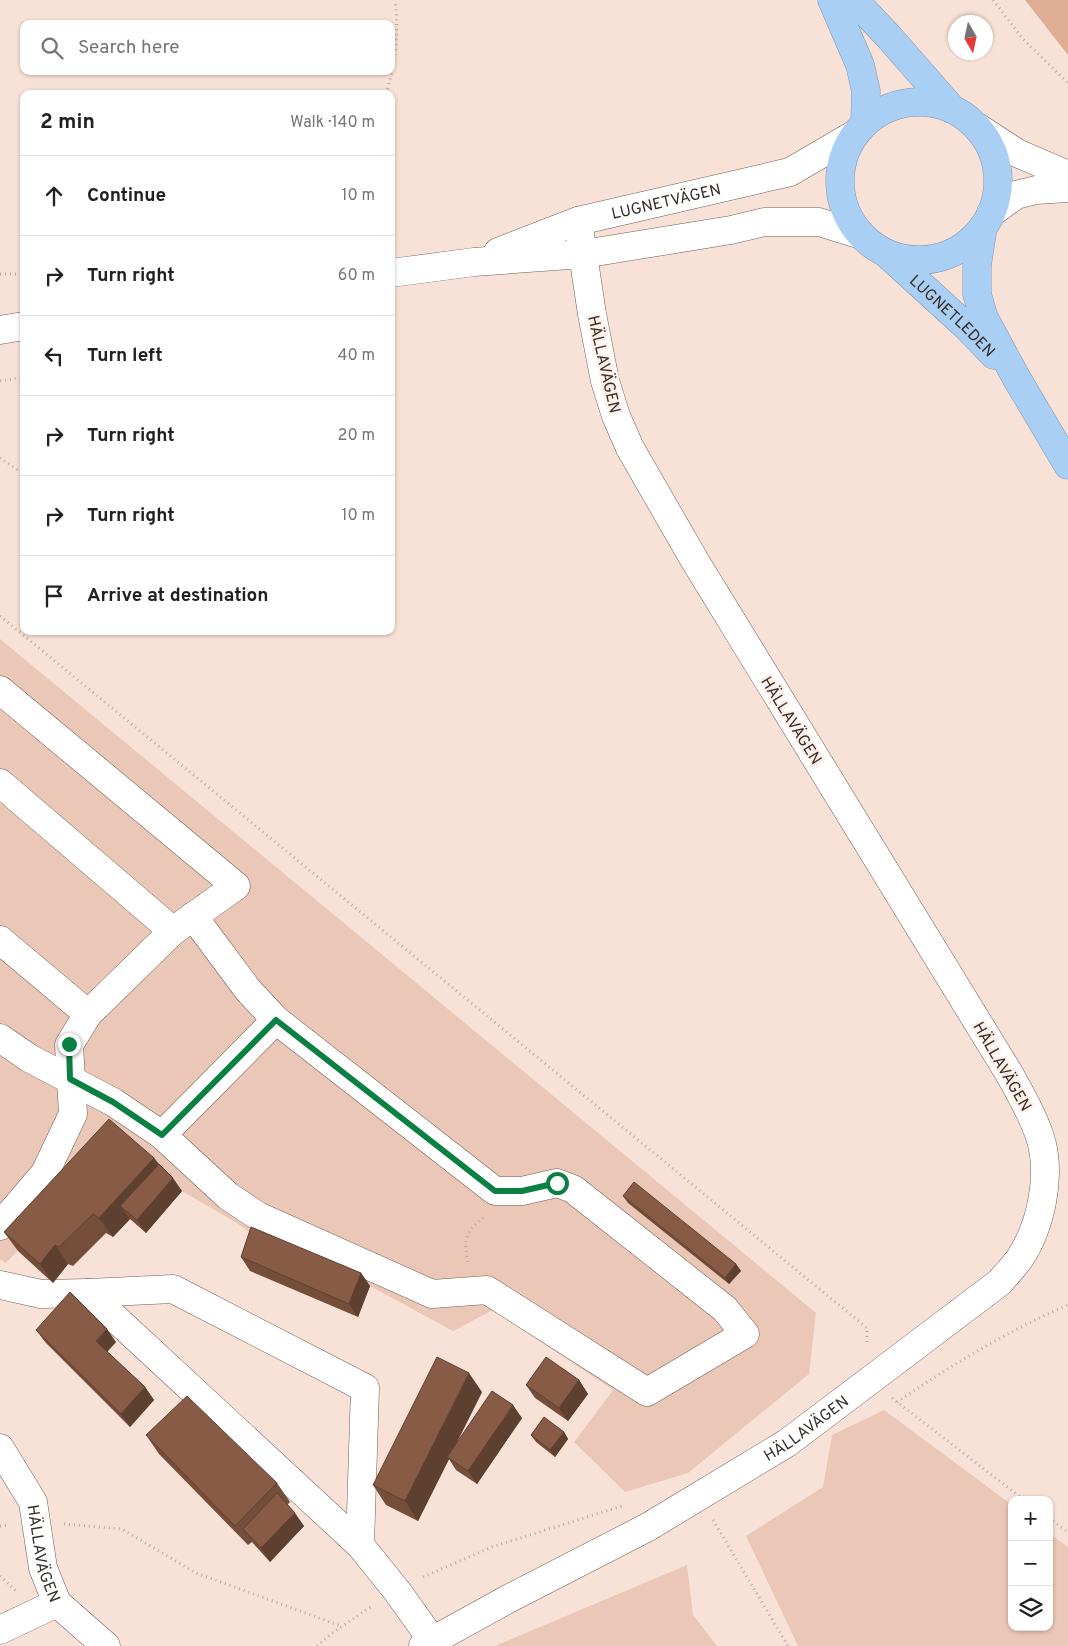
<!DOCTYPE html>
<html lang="en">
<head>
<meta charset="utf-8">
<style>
  body { margin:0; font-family:Overpass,sans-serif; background:#f2f2f2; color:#202124 }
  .controls { position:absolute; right:15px; bottom:15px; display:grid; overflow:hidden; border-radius:10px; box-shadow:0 1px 4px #0004 }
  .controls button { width:45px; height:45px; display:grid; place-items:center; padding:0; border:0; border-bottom:1px solid #e0e0e0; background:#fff; color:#202124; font:25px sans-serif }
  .compass { position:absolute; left:948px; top:15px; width:45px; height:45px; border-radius:50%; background:#fff; box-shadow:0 1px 4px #0004; rotate:171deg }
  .stop { position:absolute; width:15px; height:15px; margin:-11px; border:4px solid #0b8043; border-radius:50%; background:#fff }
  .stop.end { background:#0b8043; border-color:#fff; box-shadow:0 1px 5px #0008 }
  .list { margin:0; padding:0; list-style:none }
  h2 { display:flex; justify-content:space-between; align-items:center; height:65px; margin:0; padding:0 20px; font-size:21px }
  h2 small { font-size:16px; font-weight:400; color:#757577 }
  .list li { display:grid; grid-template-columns:32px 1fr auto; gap:15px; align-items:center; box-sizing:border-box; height:80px; padding:0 20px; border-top:1px solid #e0e0e0 }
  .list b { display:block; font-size:19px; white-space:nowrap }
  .list em { font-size:16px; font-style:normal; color:#757577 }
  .icon { flex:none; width:28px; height:28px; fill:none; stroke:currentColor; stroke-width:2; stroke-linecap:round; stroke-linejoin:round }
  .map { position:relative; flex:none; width:1068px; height:1646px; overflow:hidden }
  .search { position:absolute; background:#fff; box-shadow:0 1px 4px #0004; left:20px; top:20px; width:375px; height:55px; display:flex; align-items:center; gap:12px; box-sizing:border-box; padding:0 18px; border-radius:10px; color:#757577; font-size:19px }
  .panel { position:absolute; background:#fff; box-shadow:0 1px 4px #0004; left:20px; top:90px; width:375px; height:545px; border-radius:10px }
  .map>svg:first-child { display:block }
</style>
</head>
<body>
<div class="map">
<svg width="1068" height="1646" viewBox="0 0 1068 1646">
  <rect width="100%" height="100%" fill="#f8e2d7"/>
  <path fill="#eac7b6" d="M0,639L816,1313L809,1374L688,1473L625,1492L574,1442L613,1390L493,1310L453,1331L370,1286L261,1240L235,1222L182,1191L122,1138L6,1263L0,1259Z
    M884,1410L1012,1505V1627H1049V1533L1068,1547V1646H798L746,1536L823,1487L832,1435Z
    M687,1565L693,1615L717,1646H495Z"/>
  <path fill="#dfad94" d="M1025,0H1068V55Z"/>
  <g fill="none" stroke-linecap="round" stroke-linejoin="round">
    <g stroke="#705d53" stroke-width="29">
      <g id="minor">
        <path d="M977,127L1017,153L1068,175"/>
        <path d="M991,213L1016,195L1036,190L1068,188"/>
        <path id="s1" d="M498,252L578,221L790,172L855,134"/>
        <path d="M391,273L474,262L583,254L731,230L764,222H819L861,235"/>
        <path d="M0,330L24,326"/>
        <path d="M0,690L236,886L173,931L88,1014L69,1045L73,1114L45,1173L0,1226"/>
        <path d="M0,783L173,931"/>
        <path d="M0,940L88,1014"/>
        <path d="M0,1038L29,1058L113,1102L162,1135L228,1196L258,1216L432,1294L487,1290L647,1392L745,1334L725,1309L573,1189L557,1183L522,1191H495L276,1020L248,990L193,916"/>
        <path d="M162,1135L276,1020"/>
        <path d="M0,1285L41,1294L88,1293L360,1545L397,1591L432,1640"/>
        <path d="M88,1293L173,1289L365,1388L360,1545"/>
        <path id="s2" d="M0,1448L33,1502L43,1568L57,1603L106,1646"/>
        <path d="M0,1630L57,1603"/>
        <path id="s3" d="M423,1646L508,1599L648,1527L787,1443L1000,1282C1006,1274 1014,1267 1020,1258C1041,1226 1052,1175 1040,1137C1033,1115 1021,1095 1010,1075L695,561L630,448L616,416L605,381L592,314L578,221"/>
      </g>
    </g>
    <g stroke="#8196ae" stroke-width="29">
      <g id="highway">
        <path d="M832,0L860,65L866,91L865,122"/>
        <path d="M854,0L889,37L952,109"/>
        <circle cx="919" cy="181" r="79"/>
        <path d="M983,227L977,265V294L984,318L1017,379L1068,465"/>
        <path id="s4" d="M887,254L967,327L994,355"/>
      </g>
    </g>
    <path stroke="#bba9a0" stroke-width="3" stroke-dasharray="1 4" stroke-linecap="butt" d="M993,0L1023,39L1068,83
      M386,94C396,61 399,34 395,0
      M0,274H24
      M0,381L24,377
      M0,458L24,474
      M0,616L867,1328V1346
      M468,1262C463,1239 466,1231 484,1217
      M892,1398L1024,1500
      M897,1402C952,1365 1007,1331 1068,1305
      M1049,1518L1068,1532
      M713,1520L788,1646
      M64,1524L122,1529L196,1573L341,1626
      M0,1526L9,1525
      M0,1576L16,1591
      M423,1577L492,1547L622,1506
      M317,1646L331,1634L372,1606"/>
    <use href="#minor" stroke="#fff" stroke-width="28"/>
    <use href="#highway" stroke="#a9cff5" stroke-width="28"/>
  </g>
  <path fill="#744e3b" d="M154,1158L159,1164L182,1191L146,1233L130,1219L113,1237L106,1233L73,1266L68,1264L53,1283L18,1251L4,1232Z
    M623,1196L736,1264L741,1271L729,1284L628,1203Z
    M241,1257L361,1273L370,1286L358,1317L250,1271Z
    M36,1330L116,1342L107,1352L145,1387L154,1400L130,1427L46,1343Z
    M579,1380L588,1394L568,1421L535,1398L526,1385Z
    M482,1392L457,1442L522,1418L477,1484L456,1470L449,1459L418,1521L386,1505L373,1485Z
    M564,1432L568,1439L555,1457L536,1442L531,1435Z
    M146,1435L277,1483L290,1502L287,1505L304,1526L270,1562L252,1542L248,1545L159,1454Z"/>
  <path fill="#5e4030" d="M154,1158L168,1177L120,1206L130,1219L113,1237L99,1218Z
    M173,1178L182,1191L146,1233L137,1220Z
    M55,1245L68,1264L53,1283L40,1264Z
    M736,1264L741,1271L729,1284L725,1278Z
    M361,1273L370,1286L358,1317L349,1304Z
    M107,1329L116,1342L105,1354L96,1341Z
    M469,1373L482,1392L449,1458L447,1457L449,1459L418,1521L405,1501Z
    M579,1380L588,1394L568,1421L559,1408Z
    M145,1387L154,1400L130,1427L121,1414Z
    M513,1405L522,1418L477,1484L468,1471Z
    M564,1432L568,1439L555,1457L550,1450Z
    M295,1513L304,1526L270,1562L261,1548Z"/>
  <path fill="#875b45" stroke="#5e4030" d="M109,1119L154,1158L99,1218L93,1214L59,1247L55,1245L40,1264L4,1232Z
    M159,1164L173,1178L137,1220L120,1206Z
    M634,1182L736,1264L725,1278L623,1196Z
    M251,1227L361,1273L349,1304L241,1257Z
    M70,1292L107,1329L96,1341L145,1387L121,1414L36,1330Z
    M437,1357L469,1373L405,1501L373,1485Z
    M546,1357L579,1380L559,1408L526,1385Z
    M492,1391L513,1405L468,1471L447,1457Z
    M187,1396L277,1483L235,1526L146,1435Z
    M544,1417L564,1432L550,1450L531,1435Z
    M277,1493L295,1513L261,1548L243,1529Z"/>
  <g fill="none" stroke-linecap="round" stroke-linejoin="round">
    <path stroke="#0b8043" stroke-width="6" d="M69,1044L70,1079L113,1102L162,1135L276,1020L495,1191H522L557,1183"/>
  </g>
  <g text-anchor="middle" stroke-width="5" stroke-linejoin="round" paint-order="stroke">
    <g font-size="16" fill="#362d29" stroke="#fff1ea">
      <text dy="6" stroke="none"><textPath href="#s1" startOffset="176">LUGNETVÄGEN</textPath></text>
      <text dy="6" stroke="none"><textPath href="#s4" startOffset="90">LUGNETLEDEN</textPath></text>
      <text transform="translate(605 364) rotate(77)" y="6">HÄLLAVÄGEN</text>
      <text transform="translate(792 720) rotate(58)" y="6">HÄLLAVÄGEN</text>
      <text transform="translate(1003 1066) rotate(60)" y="6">HÄLLAVÄGEN</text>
      <text dy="6" stroke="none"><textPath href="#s3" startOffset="441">HÄLLAVÄGEN</textPath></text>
      <text dy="6" stroke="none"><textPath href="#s2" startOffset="116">HÄLLAVÄGEN</textPath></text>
    </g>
  </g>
</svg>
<div class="controls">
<button>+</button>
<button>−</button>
<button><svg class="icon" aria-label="layers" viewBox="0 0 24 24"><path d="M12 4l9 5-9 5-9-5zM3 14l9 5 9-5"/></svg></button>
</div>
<svg class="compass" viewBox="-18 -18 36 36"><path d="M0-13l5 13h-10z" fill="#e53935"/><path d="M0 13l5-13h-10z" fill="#757577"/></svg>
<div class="stop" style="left:557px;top:1183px"></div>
<div class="stop end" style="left:69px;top:1044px"></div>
<div class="search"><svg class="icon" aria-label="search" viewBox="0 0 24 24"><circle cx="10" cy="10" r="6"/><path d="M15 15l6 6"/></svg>Search here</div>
<section class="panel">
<h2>2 min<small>Walk · 140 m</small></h2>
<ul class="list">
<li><svg class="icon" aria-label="ahead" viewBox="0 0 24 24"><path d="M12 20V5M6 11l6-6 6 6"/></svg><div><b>Continue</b></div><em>10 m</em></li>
<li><svg class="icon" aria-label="right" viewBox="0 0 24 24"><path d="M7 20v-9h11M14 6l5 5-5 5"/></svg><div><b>Turn right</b></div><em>60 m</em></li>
<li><svg class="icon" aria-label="left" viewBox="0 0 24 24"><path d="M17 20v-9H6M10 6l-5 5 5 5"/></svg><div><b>Turn left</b></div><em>40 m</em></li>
<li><svg class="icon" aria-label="right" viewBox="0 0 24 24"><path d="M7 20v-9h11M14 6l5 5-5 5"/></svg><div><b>Turn right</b></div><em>20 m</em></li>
<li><svg class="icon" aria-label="right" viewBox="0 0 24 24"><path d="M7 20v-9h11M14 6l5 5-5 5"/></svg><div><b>Turn right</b></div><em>10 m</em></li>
<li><svg class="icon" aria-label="arrive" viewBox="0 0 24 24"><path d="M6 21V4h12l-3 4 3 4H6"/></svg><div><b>Arrive at destination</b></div></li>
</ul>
</section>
</div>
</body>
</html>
